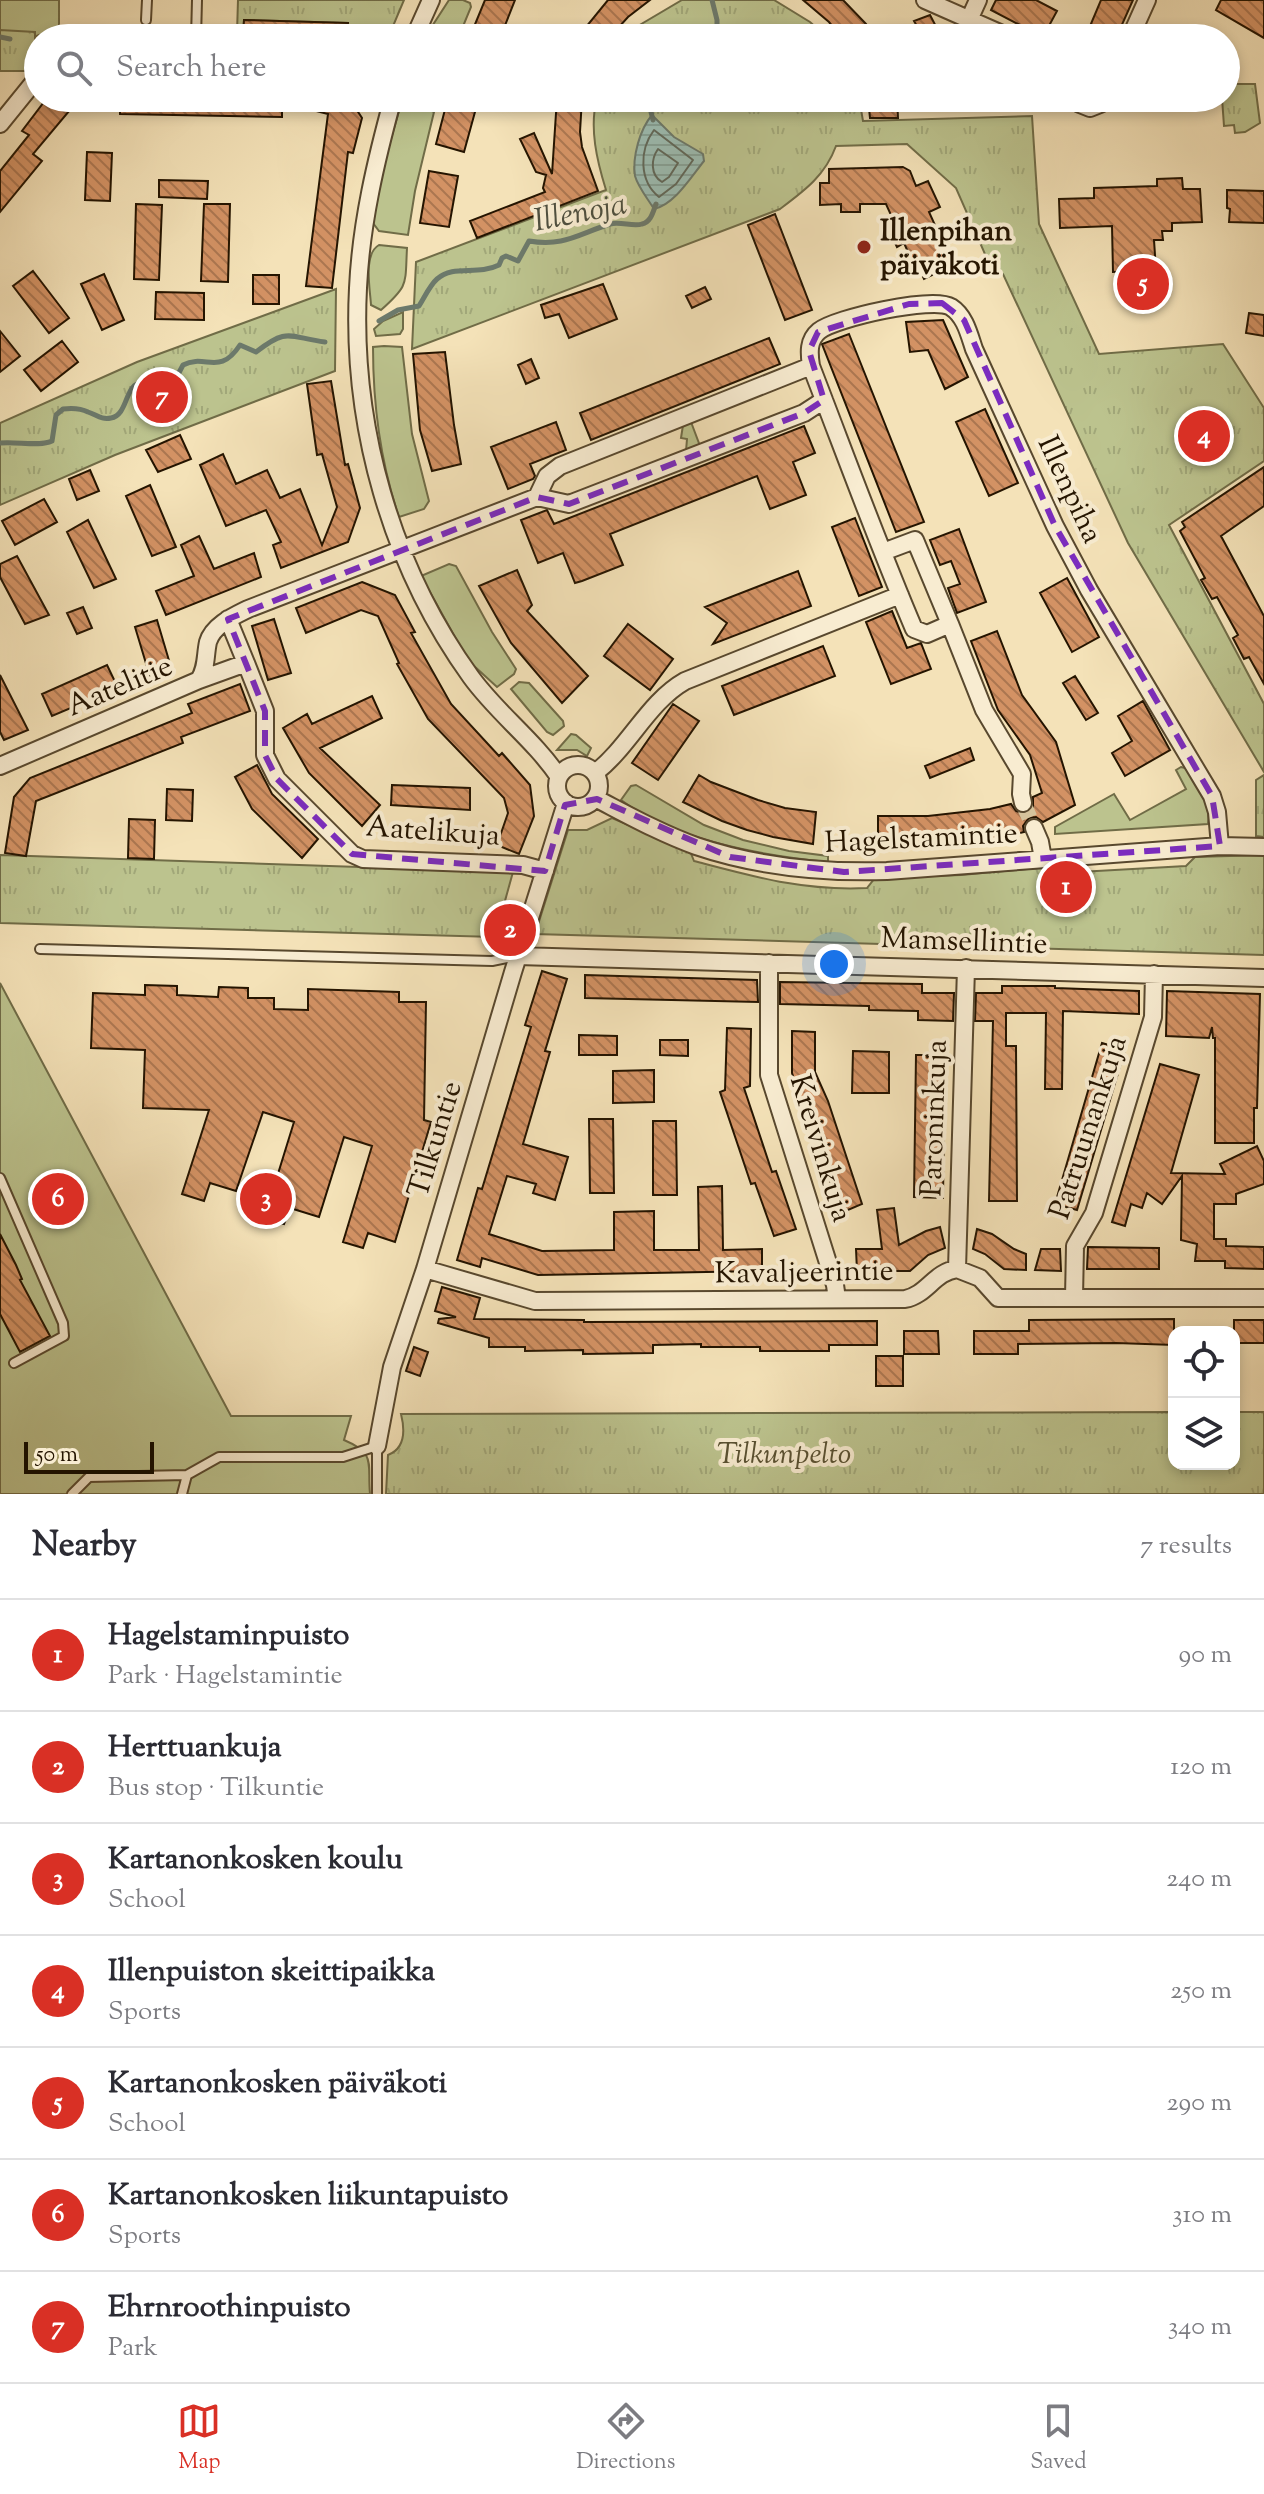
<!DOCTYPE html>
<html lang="en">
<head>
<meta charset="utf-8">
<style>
  body { margin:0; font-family:"Sorts Mill Goudy",serif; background:#f2f2f3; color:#2b2b33 }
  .controls { position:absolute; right:24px; bottom:24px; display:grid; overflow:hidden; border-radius:16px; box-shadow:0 4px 12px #0003 }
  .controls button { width:72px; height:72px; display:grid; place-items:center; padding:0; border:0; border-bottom:2px solid #e1e1e2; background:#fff; color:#2b2b33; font:40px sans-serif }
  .scale { position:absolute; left:24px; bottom:20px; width:130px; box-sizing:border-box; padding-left:8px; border:4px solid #241400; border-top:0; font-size:22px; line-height:28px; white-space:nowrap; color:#241400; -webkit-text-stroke:6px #f8ecd1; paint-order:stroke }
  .you { position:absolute; left:834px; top:964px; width:28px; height:28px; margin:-20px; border:6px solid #fff; border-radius:50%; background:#1a73e8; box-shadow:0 0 0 12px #1a73e833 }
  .badge { display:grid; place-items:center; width:52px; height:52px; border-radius:50%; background:#d93025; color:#fff; font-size:26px; font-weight:700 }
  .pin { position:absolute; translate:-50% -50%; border:4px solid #fff; box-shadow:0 2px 8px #0006 }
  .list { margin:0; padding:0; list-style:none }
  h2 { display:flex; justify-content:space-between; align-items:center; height:104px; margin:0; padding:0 32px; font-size:34px }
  h2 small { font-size:26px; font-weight:400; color:#7c7c81 }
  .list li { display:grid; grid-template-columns:52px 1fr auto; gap:24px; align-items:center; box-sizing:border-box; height:112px; padding:0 32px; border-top:2px solid #e1e1e2 }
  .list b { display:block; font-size:30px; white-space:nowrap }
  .list p { margin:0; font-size:26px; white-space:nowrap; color:#7c7c81 }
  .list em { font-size:26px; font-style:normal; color:#7c7c81 }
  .icon { flex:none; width:44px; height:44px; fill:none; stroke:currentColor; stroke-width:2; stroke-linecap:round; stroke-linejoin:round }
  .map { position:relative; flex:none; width:1264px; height:1494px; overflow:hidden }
  .search { position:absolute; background:#fff; box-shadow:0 4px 12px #0003; left:24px; right:24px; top:24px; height:88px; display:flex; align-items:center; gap:20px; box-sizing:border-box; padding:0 28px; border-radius:44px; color:#7c7c81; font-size:30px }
  .sheet { height:888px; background:#fff }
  nav { display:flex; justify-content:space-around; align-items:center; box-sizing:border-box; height:112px; border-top:2px solid #e1e1e2; background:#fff; font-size:22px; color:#7c7c81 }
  nav a { display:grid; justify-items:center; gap:4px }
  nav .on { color:#d93025 }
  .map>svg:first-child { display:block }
</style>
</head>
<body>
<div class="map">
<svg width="1264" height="1494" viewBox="0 0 1264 1494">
  <defs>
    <pattern id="park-tufts" width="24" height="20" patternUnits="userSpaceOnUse" patternTransform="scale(2)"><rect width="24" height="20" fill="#bcc38e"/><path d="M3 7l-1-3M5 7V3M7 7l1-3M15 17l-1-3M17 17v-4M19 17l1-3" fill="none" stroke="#a1a779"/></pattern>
    <pattern id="water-rules" width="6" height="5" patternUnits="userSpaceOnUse" patternTransform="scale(2)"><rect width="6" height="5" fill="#9cbdb3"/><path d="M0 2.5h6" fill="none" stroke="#86a298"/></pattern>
    <pattern id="building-back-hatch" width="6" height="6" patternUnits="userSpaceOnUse" patternTransform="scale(2)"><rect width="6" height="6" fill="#d39264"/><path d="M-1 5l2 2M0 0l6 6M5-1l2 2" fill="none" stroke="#ab7650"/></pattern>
  </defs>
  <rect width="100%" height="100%" fill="#f4e2b8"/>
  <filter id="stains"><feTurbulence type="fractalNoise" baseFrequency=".0025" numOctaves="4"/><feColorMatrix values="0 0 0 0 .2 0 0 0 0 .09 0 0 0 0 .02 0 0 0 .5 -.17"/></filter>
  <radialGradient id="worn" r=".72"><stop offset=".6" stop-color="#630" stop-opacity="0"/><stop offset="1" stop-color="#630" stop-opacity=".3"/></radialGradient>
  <path fill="#bcc38e" stroke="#706c47" stroke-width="2" d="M0,0H59V31L39,35L0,50Z
    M449,0H463L470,3L471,7L459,36L456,38L429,31Z
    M401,104L426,108L434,112L415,191L408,235L379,231L373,223L383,167Z
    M379,245L407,248C405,285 409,285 381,310L371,305C370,288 363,254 379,245Z
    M403,312V329L400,334L376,336L374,329L383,321Z
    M384,346L402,347L412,434L429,501L424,509L399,517C380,461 373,407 373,347Z
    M691,422L700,446L686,451L687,439L681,438L683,425Z
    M449,564L456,566L492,632L516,669L514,674L497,687L473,665L461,648L421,576Z
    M519,682L529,683L563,721L564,726L553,735L547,732L511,689Z
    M571,734L576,735L591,748L587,756L577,750H557Z
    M1181,767L1189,769C1198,786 1211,804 1208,824L1055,834V827L1114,794L1130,820L1186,789L1176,770Z
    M636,785L704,825L743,840L789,851L828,856V862C760,855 677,841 621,800L631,786Z
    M0,983L231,1416H351L344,1440C377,1454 367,1463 370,1494H0Z"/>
  <path fill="url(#park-tufts)" stroke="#706c47" stroke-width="2" d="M238,0H404L388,38H347V23L244,20L243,33H237Z
    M682,0H774L810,22L828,38H627L638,26Z
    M0,30L35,32V71H0Z
    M1226,84H1255L1260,123L1245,132L1235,133L1234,125L1224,126L1222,98H1226Z
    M597,98H859L863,121L1032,116L1039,224L1099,354L1223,344L1264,408V461L1169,525L1264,704V772L1128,543L1003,274L992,270L956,188L907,144L836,146C825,176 804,191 780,209L412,349L416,262L606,190C597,161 589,128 597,98Z
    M336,289L335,371L115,455L0,505V423L137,362Z
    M1264,775V837L1256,836V780Z
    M612,818L690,851L694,861C755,877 803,891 867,888L875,878L961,875L1071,865L1079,872L1186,866L1195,857L1264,855V955L535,934L568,830H587Z
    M0,855L513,872L495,937L0,923Z
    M1174,1412V1464H1234V1412H1264V1494H386L388,1455C406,1448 405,1430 401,1414Z"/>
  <path fill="url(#water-rules)" stroke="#6c796b" stroke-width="2" d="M652,115L674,137L703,154L704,161C691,177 675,204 654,209C648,199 638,187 635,176C632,157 640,129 652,115Z"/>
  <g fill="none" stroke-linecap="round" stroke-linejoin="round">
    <path stroke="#60685a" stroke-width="2" d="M654,130L693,160L676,184L659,197C639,181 639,150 654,130Z
      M658,149L678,163L669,177L662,182C650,175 651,159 658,149Z"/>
    <path stroke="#6c796b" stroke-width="5" d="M0,37L10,39
      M707,38L717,30V20L712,0
      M653,120L650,108L653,98
      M379,321L398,310L419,306C424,298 430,285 437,279C454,264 477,276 499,265L502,258L506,256L518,261L529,241C564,247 578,234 610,224C620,221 633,227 642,224C651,222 653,212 656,204
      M0,443C16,441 39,447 52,441L56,415L63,409C71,408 80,408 88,412C97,415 101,420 111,418C129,415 124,382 143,383C151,383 157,391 166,392L173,384L183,365C206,353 219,377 240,345L256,352C288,327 288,337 325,342"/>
  </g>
  <path fill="url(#building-back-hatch)" stroke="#241400" stroke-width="2" d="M485,0H515L500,38H480L471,34Z
    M608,0H650L628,17L609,38H577Z
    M803,0H843L866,24L876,38H842L829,22Z
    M996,0H1036L1057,11L1043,37L991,10Z
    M1101,0H1133L1116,38H1085Z
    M1221,0H1264V38L1216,10Z
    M930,15L942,38H924L914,21Z
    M244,20L348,23L347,38L243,36Z
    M47,98H80L33,154L42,161L0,212V171L29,135L22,131Z
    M120,98H282V117L120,114Z
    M286,98H349L362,118L353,153L348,152L332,288L306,286L328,114L285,103Z
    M448,98H466L478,101L464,152L436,144Z
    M557,98H582L580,132L582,147L598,191L477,238L470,221L545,192L543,188L546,175L536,172L520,139L534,133L552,174Z
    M868,98H897L898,118H870Z
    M87,152L112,153L110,201L85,200Z
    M903,167L910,171L916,186L928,181L940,207L929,212L953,265L924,279L919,268L916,270L904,243L897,247L889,230L896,226L886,204H860V212H841V204L820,205V183H829V169Z
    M429,171L458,176L449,227L420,223Z
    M1182,178L1183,189H1200L1202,222L1172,223V231H1162L1163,240H1154L1156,270L1113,272L1112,226L1060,228L1059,199L1094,198V188L1157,186V179Z
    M159,180L208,181L207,199L159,197Z
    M1227,190L1264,191V223L1229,222L1230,209L1227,208Z
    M136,204L162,205L159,280L134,279Z
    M204,204H230L228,282L201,281Z
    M775,214L812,310L785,320L748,225Z
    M33,271L69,318L49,333L13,286Z
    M104,274L124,320L102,330L81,284Z
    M253,275H279V304H253Z
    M603,284L617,319L569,338L559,314L545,318L541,305Z
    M705,287L711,299L692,308L686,296Z
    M156,292L204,293V320L155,319Z
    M1249,313L1264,315V336L1246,333Z
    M943,320L968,377L945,389L928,350L910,352L906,322Z
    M0,331L20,356L0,372Z
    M849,334L924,522L896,532L822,344Z
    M769,338L780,364L591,440L580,413Z
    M62,341L78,362L41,391L24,370Z
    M445,352L454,425L461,464L432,471L420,430L413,354Z
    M531,359L539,378L526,384L518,365Z
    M331,381L345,465L348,464L360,508L348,542L281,568L273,545L281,542L266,510L226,526L200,465L223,454L236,484L267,470L280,498L300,489L322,545L337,507L322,454L317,455L307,384Z
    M985,409L1018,483L989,496L956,422Z
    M556,422L566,450L530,464L535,476L533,479L508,489L491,447Z
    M804,426L815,453L793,462L806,495L770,509L757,476L610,534L623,565L582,581L575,583L563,553L538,563L521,520L547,510L554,524Z
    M180,435L191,459L158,472L146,450Z
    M1264,467V506L1221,536L1264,616V684L1249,657L1244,659L1233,638L1238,635L1217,597L1212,599L1201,580L1205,578L1180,531L1185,527L1182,522Z
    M90,470L99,491L77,500L69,479Z
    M150,485L176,547L152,556L126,496Z
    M44,499L57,522L15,545L2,521Z
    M855,518L882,587L859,596L832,527Z
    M88,520L116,579L94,588L67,532Z
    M959,529L986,602L957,613L948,588L960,584L951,561L940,565L930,540Z
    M199,536L214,569L254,553L261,577L166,615L156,591L194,576L181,545Z
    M17,556L49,615L25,624L0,577V564Z
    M517,570L532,605L527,611L588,676L562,703L511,643L479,586Z
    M798,571L811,606L713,644L727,623L705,607Z
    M1067,578L1099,637L1072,652L1040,593Z
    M362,582L395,595L415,632L411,633L451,704L499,756L502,753L530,785L534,816L519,854L497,845L508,813L504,798L428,719L397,664L399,663L378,616L361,610L306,633L296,608Z
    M83,607L92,628L77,634L67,613Z
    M892,611L907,648L921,643L931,669L891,684L866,622Z
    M274,619L291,673L268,680L252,626Z
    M157,620L173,674L151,680L135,627Z
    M628,624L673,659L650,690L604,656Z
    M997,631L1022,695L1056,742L1075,805L1043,822L1036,817L1029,818L1023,826L1024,832L996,839L930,846H878V816H928L990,809L1011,804L1016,811L1025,814L1033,807V797L1042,793L1030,755L998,710L971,641Z
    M823,646L835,676L734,715L722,686Z
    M107,665L118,688L52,716L42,694Z
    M0,675L28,730L4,740L0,732Z
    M1075,676L1098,713L1086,720L1063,683Z
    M240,684L250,711L181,737L183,743L36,801L26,856L5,853L14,797L30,778L192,713L188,704Z
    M372,696L382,718L320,748L380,805L362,826L309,773L283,728L307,714L312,724Z
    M1143,701L1170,750L1125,776L1112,753L1132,741L1118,716Z
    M673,704L699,721L658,780L632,763Z
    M970,748L974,760L930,778L925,766Z
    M257,765L272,794L318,839L302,858L252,809L235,777Z
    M699,775L711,782L758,800L785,808L816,812L813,844L773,837L747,830L722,821L683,802Z
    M392,785L470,788V810L391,805Z
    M167,789L193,790L192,821L166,820Z
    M129,819L155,820L154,859L128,858Z
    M542,971L567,979L545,1051L550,1052L523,1144L568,1157L555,1200L533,1193L536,1184L507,1176L489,1234L542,1251L614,1250V1212L654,1211V1250H699L698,1187L722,1186L723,1250L762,1249V1271L538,1275L482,1258L480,1267L457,1260L478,1188L482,1189L531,1027L525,1025Z
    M585,975L757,980L758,1002L585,998Z
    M780,982L922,984V993H954L953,1021L918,1020V1011L869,1010V1006L780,1004Z
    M145,985L177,986V995L218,997L219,987L248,988V998H274V1009L308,1010V989L399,992V1002H426L424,1120L431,1122L395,1242L368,1233L363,1248L343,1242L372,1146L344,1137L319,1217L290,1208L284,1224L264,1219L294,1122L263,1112L236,1191L210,1183L204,1201L182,1194L209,1110L143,1108L145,1050L91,1048L93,993L145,995Z
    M1002,986H1055V988L1139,991V1014L1063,1011L1062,1089H1045L1046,1013H1006V1046H1016L1017,1201H989L993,1021H975L976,993H1002Z
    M1167,991L1260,994L1257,1108H1254V1143H1215V1038H1213L1212,1027L1209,1038L1166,1036Z
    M727,1028L751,1029L750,1086L744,1088L772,1172L776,1171L796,1229L774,1236L755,1183L751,1184L720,1092L725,1090Z
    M792,1031L815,1032V1072L828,1101L862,1204L841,1213L792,1073Z
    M579,1035L617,1036V1055H579Z
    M660,1040H688V1056L660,1055Z
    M1102,1043L1125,1050L1077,1210L1055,1204Z
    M853,1051L889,1052V1093H852Z
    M916,1055H945L943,1198L914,1197Z
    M1160,1064L1199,1075L1171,1173L1225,1174L1220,1164L1257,1146L1264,1161V1184L1236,1194V1204H1214V1239H1226V1246L1264,1247V1269L1225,1268V1261H1195L1197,1244L1181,1240L1182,1176L1162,1204L1147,1193L1142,1208L1131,1204L1125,1226L1112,1222Z
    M654,1070V1102L613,1103V1071Z
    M589,1119H613L614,1193H590Z
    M653,1121H676L677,1195H653Z
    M894,1208L899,1245L926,1231L940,1227L945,1248L928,1255L910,1271H857L856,1249H882L877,1210Z
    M977,1229L992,1234L1014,1249L1026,1254V1270L1004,1269L985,1254L973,1249Z
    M0,1234L16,1265L22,1279L20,1280L50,1336L20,1352L0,1314Z
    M1088,1247L1159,1248V1269H1087Z
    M1041,1249H1060L1061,1271L1035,1270Z
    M442,1287L480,1298L474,1319L584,1320V1322L877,1321V1345H829V1351H760V1347H701V1344L653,1345V1353L583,1354V1350L525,1351V1347H489V1338L438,1323L439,1319L456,1317L435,1311Z
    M1174,1319V1345L1116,1343L1018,1344V1354H974V1331H1029V1320Z
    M1234,1320H1264V1343H1234Z
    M904,1331H938L939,1354H904Z
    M414,1347L428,1352L420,1376L406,1371Z
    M876,1356H903V1386H876Z"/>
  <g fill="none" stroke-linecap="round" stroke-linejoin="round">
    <path stroke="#d5c39c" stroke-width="16" stroke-dasharray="16 8" stroke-linecap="butt" d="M1023,803L1034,828"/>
    <g stroke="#58482e" stroke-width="12">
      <path id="lane" d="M146,20L147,0
        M196,38L197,0
        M40,949L492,961L517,956
        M0,1178L63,1323L64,1336L14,1363
        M72,1494L89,1477L187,1475L219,1457H343L377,1446V1494
        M182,1494L187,1475"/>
    </g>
    <g stroke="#58482e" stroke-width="20">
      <path id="street" d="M925,0L1011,38
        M969,20L978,0
        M414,38L431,0
        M1130,38L1147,0
        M393,98C376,160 361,223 358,288C351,425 391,566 471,677C497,713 534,740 559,777
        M1075,98L1080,104L1090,108L1100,104L1105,98
        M0,124L38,77
        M811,366L560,466L547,476L537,497L569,504L804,413L824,400
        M883,552L915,540L950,624L927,634L914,629C877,542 845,454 811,366C809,353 808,340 819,331C835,318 933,296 951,307C965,316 969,334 974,349L1055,526L1089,590L1212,796L1217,812L1220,846
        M228,619L246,663
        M950,624L984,710L1022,774L1021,794L1023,803
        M199,680L246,663L265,711V755L277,779L352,854L363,859L523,865L545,871
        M557 786a21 21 0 1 1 42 0a21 21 0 1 1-42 0Z
        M0,766L199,680C207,667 205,656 208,642C213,625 234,616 248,609L537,497
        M595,773C629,747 648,702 685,681L900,595
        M595,798C628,815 660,833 696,846C758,867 822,873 887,871L1220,846L1264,847
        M1034,828L1040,842L1043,859
        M518,956L1264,978
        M769,963V1075L835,1285L837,1299
        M425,1269L535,1301L905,1299C927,1295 934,1272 957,1269L980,1278L998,1298H1264
        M957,1269L966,968
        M1074,1298L1075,1246L1094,1213L1153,1017L1154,974
        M377,1446L392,1367L425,1269L513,972L566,803"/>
    </g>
    <use href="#lane" stroke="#f8ecd1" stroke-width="8"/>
    <use href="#street" stroke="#f8ecd1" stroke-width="16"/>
  </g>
  <path fill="none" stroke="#7b2cbf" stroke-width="6" stroke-dasharray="16 10" stroke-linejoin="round" d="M942,303L964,320L1055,526L1212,796L1220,846L844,872L730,857L597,799L565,805L545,871L352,854L277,779L265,755V711L228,619L537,497L569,504L804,413L824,400L809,351L818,332L909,304Z"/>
  <circle fill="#8f2418" stroke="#f8ecd1" stroke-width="3" cx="864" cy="247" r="8"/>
  <g text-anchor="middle" stroke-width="8" stroke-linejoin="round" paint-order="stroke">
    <g font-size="30" font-weight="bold" fill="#241400" stroke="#f8ecd1" text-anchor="start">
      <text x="880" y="240">Illenpihan<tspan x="880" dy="34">päiväkoti</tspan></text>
    </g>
    <g font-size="30" fill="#241400" stroke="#f8ecd1">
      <text transform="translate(1071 489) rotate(65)" y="10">Illenpiha</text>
      <text transform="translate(119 685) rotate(-23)" y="10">Aatelitie</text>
      <text transform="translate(433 830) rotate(4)" y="10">Aatelikuja</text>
      <text transform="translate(921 837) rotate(-3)" y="10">Hagelstamintie</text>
      <text transform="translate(964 940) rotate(2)" y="10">Mamsellintie</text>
      <text transform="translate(933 1118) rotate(-88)" y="10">Paroninkuja</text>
      <text transform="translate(1087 1127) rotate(-72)" y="10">Patruunankuja</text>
      <text transform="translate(434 1139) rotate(-73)" y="10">Tilkuntie</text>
      <text transform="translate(822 1148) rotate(73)" y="10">Kreivinkuja</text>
      <text transform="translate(804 1271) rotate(-1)" y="10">Kavaljeerintie</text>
    </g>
    <g font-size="30" font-style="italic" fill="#595132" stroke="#f8ecd1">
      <text x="784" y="1463">Tilkunpelto</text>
    </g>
    <g font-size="32" font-style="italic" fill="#4e4f3f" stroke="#f8ecd1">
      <text transform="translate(580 211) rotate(-11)" y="11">Illenoja</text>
    </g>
  </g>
  <rect width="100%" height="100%" filter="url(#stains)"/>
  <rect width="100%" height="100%" fill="url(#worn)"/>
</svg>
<div class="controls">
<button><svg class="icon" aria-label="locate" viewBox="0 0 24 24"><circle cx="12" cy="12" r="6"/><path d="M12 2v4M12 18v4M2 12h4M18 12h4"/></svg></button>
<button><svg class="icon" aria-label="layers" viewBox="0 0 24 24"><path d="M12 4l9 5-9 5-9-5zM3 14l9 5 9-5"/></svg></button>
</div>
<div class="scale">50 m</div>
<div class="you"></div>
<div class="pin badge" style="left:1066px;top:887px">1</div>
<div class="pin badge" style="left:510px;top:930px">2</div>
<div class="pin badge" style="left:266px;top:1199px">3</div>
<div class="pin badge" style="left:1204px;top:436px">4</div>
<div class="pin badge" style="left:1143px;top:284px">5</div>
<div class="pin badge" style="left:58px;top:1199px">6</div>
<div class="pin badge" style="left:162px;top:397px">7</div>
<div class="search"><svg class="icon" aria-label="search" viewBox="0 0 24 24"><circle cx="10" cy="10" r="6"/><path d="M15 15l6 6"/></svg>Search here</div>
</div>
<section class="sheet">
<h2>Nearby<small>7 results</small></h2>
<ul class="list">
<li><span class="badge">1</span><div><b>Hagelstaminpuisto</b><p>Park · Hagelstamintie</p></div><em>90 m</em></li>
<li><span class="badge">2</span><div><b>Herttuankuja</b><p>Bus stop · Tilkuntie</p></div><em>120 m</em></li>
<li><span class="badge">3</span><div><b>Kartanonkosken koulu</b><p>School</p></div><em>240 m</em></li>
<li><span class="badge">4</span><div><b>Illenpuiston skeittipaikka</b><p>Sports</p></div><em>250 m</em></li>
<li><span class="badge">5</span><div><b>Kartanonkosken päiväkoti</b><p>School</p></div><em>290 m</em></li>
<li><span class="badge">6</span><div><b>Kartanonkosken liikuntapuisto</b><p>Sports</p></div><em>310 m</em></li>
<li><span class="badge">7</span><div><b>Ehrnroothinpuisto</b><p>Park</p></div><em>340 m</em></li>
</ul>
</section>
<nav>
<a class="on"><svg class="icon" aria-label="map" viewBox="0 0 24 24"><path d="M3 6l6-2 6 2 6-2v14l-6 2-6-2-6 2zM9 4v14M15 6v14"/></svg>Map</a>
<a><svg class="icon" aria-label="directions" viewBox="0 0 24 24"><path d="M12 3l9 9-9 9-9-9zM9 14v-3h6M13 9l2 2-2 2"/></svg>Directions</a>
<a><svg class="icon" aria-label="saved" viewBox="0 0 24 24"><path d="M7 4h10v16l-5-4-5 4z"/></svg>Saved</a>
</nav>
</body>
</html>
